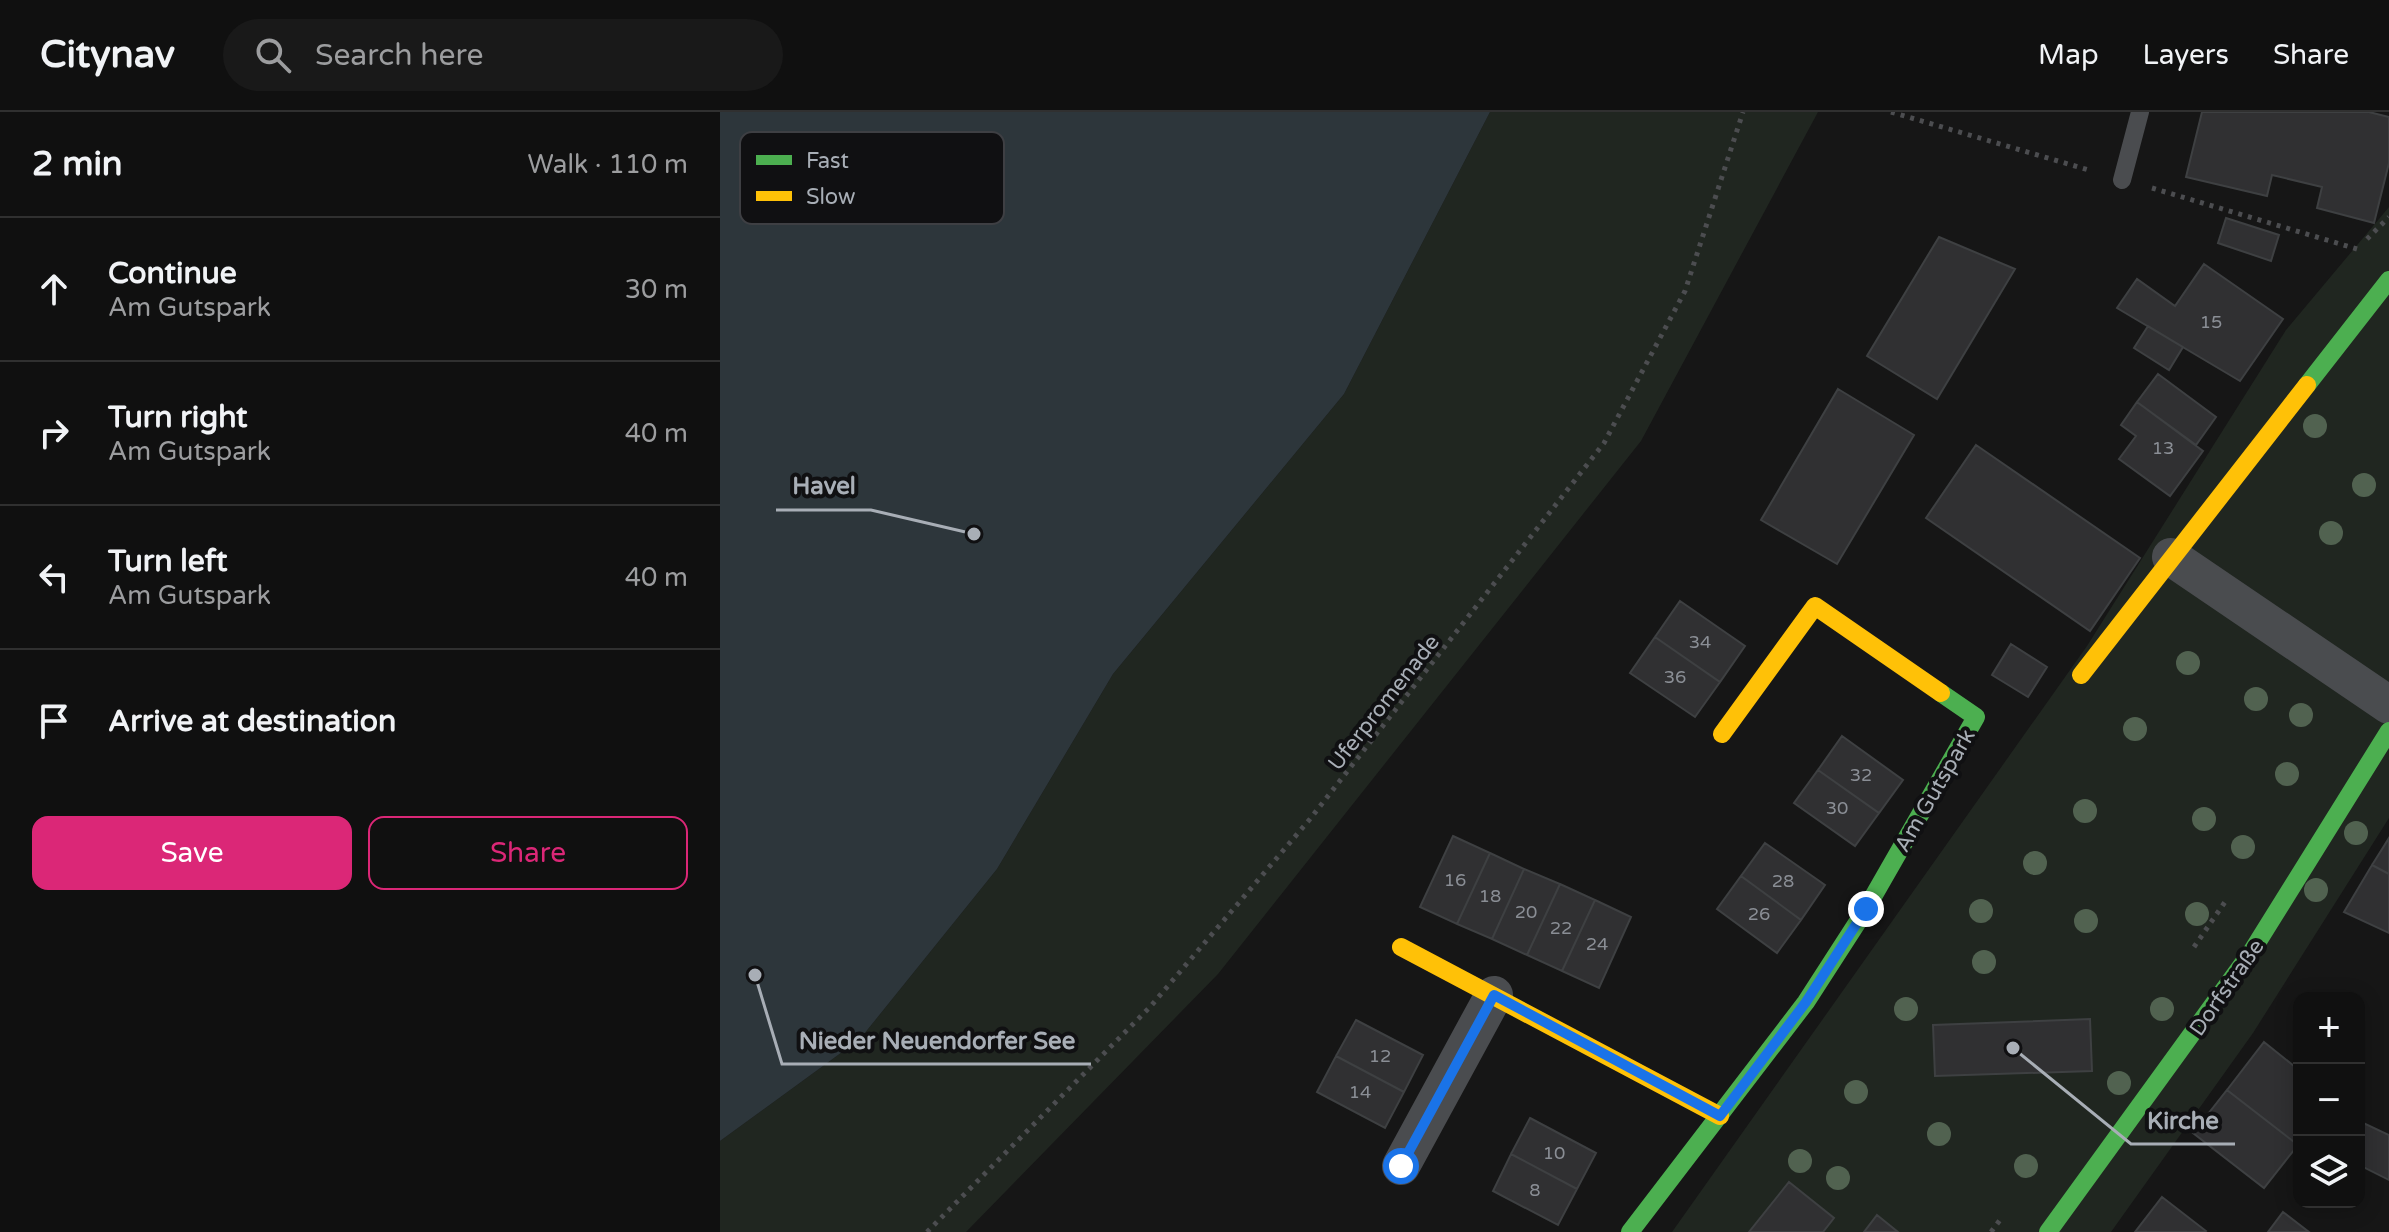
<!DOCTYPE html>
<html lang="en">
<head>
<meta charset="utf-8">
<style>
  body { margin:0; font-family:"Varela Round",sans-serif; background:#191919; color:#f1f3f6 }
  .controls { position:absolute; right:24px; bottom:24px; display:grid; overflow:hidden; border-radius:16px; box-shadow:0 4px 20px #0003 }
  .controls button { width:72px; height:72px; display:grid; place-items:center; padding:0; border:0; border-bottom:2px solid #303030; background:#101010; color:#f1f3f6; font:40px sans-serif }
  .stop { position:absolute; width:24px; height:24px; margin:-18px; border:6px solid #1a73e8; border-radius:50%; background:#fff }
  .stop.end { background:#1a73e8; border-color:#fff; box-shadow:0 2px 8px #0008 }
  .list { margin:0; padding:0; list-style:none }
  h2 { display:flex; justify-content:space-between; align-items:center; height:104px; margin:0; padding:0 32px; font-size:34px }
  h2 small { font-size:26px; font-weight:400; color:#9c9d9f }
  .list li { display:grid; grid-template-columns:52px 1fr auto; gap:24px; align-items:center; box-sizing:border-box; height:144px; padding:0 32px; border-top:2px solid #303030 }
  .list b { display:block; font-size:30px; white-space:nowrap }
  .list p { margin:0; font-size:26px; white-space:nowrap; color:#9c9d9f }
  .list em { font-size:26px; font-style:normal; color:#9c9d9f }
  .actions { display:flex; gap:16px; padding:24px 32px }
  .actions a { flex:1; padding:18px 0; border:2px solid #db2777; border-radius:16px; text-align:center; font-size:28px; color:#db2777 }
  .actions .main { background:#db2777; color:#fff }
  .icon { flex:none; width:44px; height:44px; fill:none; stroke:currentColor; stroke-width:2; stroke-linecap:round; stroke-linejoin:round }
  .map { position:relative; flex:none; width:1669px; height:1120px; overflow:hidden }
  header { display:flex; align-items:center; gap:48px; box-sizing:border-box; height:112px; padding:0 40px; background:#101010; border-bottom:2px solid #303030 }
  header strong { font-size:38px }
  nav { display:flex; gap:44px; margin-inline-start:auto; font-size:28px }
  .search { width:560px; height:72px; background:#191919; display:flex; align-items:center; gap:20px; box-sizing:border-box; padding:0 28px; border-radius:44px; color:#9c9d9f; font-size:30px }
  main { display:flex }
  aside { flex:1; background:#101010 }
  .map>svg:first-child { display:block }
</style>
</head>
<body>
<header>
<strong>Citynav</strong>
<div class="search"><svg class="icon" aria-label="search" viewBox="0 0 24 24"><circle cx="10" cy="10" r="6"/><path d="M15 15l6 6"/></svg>Search here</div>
<nav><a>Map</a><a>Layers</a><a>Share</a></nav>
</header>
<main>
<aside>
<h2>2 min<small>Walk · 110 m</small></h2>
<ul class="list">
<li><svg class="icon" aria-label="ahead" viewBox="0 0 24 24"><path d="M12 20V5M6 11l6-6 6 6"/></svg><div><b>Continue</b><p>Am Gutspark</p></div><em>30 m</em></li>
<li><svg class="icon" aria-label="right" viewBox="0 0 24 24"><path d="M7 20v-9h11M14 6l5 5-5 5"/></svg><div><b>Turn right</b><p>Am Gutspark</p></div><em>40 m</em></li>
<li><svg class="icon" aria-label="left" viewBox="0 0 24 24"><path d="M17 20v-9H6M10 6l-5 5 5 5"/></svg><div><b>Turn left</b><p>Am Gutspark</p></div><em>40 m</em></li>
<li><svg class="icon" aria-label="arrive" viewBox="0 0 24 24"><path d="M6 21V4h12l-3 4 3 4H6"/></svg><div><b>Arrive at destination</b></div></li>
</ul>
<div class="actions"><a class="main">Save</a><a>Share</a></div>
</aside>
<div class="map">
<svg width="1669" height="1120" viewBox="0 0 1669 1120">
  <rect width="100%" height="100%" fill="#161616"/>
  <path fill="#202620" d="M770,0H1098L921,329L498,862L246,1120H0V1029L140,927L277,757L393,562L624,282Z
    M1669,95V706L1533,921L1391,1120H952L1367,534L1566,218Z"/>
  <path fill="#2d363b" d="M0,0H770L624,282L393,562L277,757L140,927L0,1029Z"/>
  <path fill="#303032" stroke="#3e4042" stroke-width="2" d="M1482,0H1649L1669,5V51L1654,111L1597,96L1602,75L1552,63L1547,84L1466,65Z
    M1506,106L1559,123L1551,149L1498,131Z
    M1219,125L1295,157L1217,287L1147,244Z
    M1484,152L1563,207L1520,269L1397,196L1417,167L1455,194Z
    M1428,214L1463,235L1449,258L1414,236Z
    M1438,262L1496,305L1476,333L1417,290Z
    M1118,277L1194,323L1117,452L1041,408Z
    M1417,290L1483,339L1450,384L1399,347L1416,324L1401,313Z
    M1256,333L1420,446L1370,519L1206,406Z
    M960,489L1025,534L1000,570L935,525Z
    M935,525L1000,570L975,605L910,561Z
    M1291,532L1327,555L1308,585L1272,563Z
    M1122,624L1183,668L1159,701L1098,658Z
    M1098,658L1159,701L1135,734L1074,691Z
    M733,724L770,741L737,812L700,795Z
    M1669,726V762L1652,753Z
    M1045,731L1105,773L1081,808L1021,764Z
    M770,741L804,757L772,827L737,812Z
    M1652,753L1669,762V821L1624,800Z
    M804,757L840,772L807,843L772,827Z
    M1021,764L1081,808L1057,841L997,797Z
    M840,772L875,788L842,859L807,843Z
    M875,788L911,805L879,876L842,859Z
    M1370,907L1372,959L1215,964L1213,913Z
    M636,908L703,943L684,980L616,944Z
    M1544,930L1579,958L1578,1033L1507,978Z
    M616,944L684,980L665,1016L597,980Z
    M1507,978L1578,1033L1544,1076L1473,1021Z
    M810,1006L876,1041L857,1077L791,1042Z
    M1639,1009L1669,1023V1068L1639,1053Z
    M791,1042L857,1077L838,1113L773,1079Z
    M1069,1070L1114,1106L1103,1120H1029Z
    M1442,1085L1486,1119L1485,1120H1415Z
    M1563,1100L1589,1120H1548Z
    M1157,1103L1178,1120H1144Z"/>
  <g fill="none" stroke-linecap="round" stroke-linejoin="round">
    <path stroke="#4c4d50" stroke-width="5" stroke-dasharray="4 6" stroke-linecap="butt" d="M1171,0L1372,59
      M1432,76L1637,137
      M1647,127L1669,105
      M1474,835L1507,787
      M207,1120L430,895L590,707L884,331L965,179L1023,0
      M1271,1120L1283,1104"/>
    <path stroke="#4a4c4f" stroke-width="18" d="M1402,68L1420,0"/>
    <path stroke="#4a4c4f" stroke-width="38" d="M1451,445L1669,593
      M681,1054L774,883"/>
    <path stroke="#4caf50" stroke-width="18" d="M1587,273L1669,168
      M910,1120L1086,890L1146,797L1256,605L1221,581
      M1328,1120L1532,839L1669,619"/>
    <path stroke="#ffc107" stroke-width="18" d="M1361,563L1587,273
      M1002,622L1095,494L1221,581
      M681,835L1000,1004"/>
  </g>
  <g fill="#516250">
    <circle cx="1595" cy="314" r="12"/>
    <circle cx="1644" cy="373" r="12"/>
    <circle cx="1611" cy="421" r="12"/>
    <circle cx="1468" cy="551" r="12"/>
    <circle cx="1536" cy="587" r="12"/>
    <circle cx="1581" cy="603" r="12"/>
    <circle cx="1415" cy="617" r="12"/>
    <circle cx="1567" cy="662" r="12"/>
    <circle cx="1365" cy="699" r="12"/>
    <circle cx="1484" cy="707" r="12"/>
    <circle cx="1636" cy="721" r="12"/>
    <circle cx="1523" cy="735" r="12"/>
    <circle cx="1315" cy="751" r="12"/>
    <circle cx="1596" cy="778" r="12"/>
    <circle cx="1261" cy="799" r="12"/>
    <circle cx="1477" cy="802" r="12"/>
    <circle cx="1366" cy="809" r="12"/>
    <circle cx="1264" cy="850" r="12"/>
    <circle cx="1186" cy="897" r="12"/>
    <circle cx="1442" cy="897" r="12"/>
    <circle cx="1399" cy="971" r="12"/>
    <circle cx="1136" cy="980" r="12"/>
    <circle cx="1219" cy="1022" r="12"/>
    <circle cx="1080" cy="1049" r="12"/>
    <circle cx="1306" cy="1054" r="12"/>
    <circle cx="1118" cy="1066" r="12"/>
  </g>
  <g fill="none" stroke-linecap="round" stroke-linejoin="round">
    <path stroke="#1a73e8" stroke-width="10" d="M681,1054L774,883L1000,1004L1086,890L1146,797"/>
  </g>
  <g text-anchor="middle" stroke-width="8" stroke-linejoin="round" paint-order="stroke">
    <g font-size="18" fill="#8a8e95">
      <text x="1491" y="216">15</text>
      <text x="1443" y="342">13</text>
      <text x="980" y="536">34</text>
      <text x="955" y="571">36</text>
      <text x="1141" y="669">32</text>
      <text x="1117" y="702">30</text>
      <text x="735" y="774">16</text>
      <text x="1063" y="775">28</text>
      <text x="770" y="790">18</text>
      <text x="806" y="806">20</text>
      <text x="1039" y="808">26</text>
      <text x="841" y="822">22</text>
      <text x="877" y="838">24</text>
      <text x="660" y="950">12</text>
      <text x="640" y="986">14</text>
      <text x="834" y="1047">10</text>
      <text x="815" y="1084">8</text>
    </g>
    <g font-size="22" fill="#a8aeb6" stroke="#101012">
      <text transform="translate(663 590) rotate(-52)" y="8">Uferpromenade</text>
      <text transform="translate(1214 678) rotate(-60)" y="8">Am Gutspark</text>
      <text transform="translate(1506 875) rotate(-55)" y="8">Dorfstraße</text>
    </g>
  </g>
  <rect x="20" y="20" width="264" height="92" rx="12" fill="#101012" stroke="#3e3f43" stroke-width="2"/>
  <rect x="36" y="43" width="36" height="10" fill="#4caf50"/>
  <rect x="36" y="79" width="36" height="10" fill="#ffc107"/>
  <g font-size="22" fill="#a8aeb6">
    <text x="86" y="56">Fast</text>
    <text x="86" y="92">Slow</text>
  </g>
  <path fill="none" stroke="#a8aeb6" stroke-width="3" d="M254 422L151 398H56M35 863L62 952H371M1293 936L1411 1032H1515"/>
  <g fill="#a8aeb6" stroke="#101012" stroke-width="3">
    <circle cx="254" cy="422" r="8"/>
    <circle cx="35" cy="863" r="8"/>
    <circle cx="1293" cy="936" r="8"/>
  </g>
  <g font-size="24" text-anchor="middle" font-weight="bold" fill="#a8aeb6" stroke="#101012" stroke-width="8" stroke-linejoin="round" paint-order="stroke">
    <text x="104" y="382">Havel</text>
    <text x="217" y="937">Nieder Neuendorfer See</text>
    <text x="1463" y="1017">Kirche</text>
  </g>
</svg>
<div class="controls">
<button>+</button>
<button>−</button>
<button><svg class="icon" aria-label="layers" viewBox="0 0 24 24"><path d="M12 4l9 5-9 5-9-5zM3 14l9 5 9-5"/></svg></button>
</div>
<div class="stop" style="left:681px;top:1054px"></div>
<div class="stop end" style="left:1146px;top:797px"></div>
</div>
</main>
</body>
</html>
